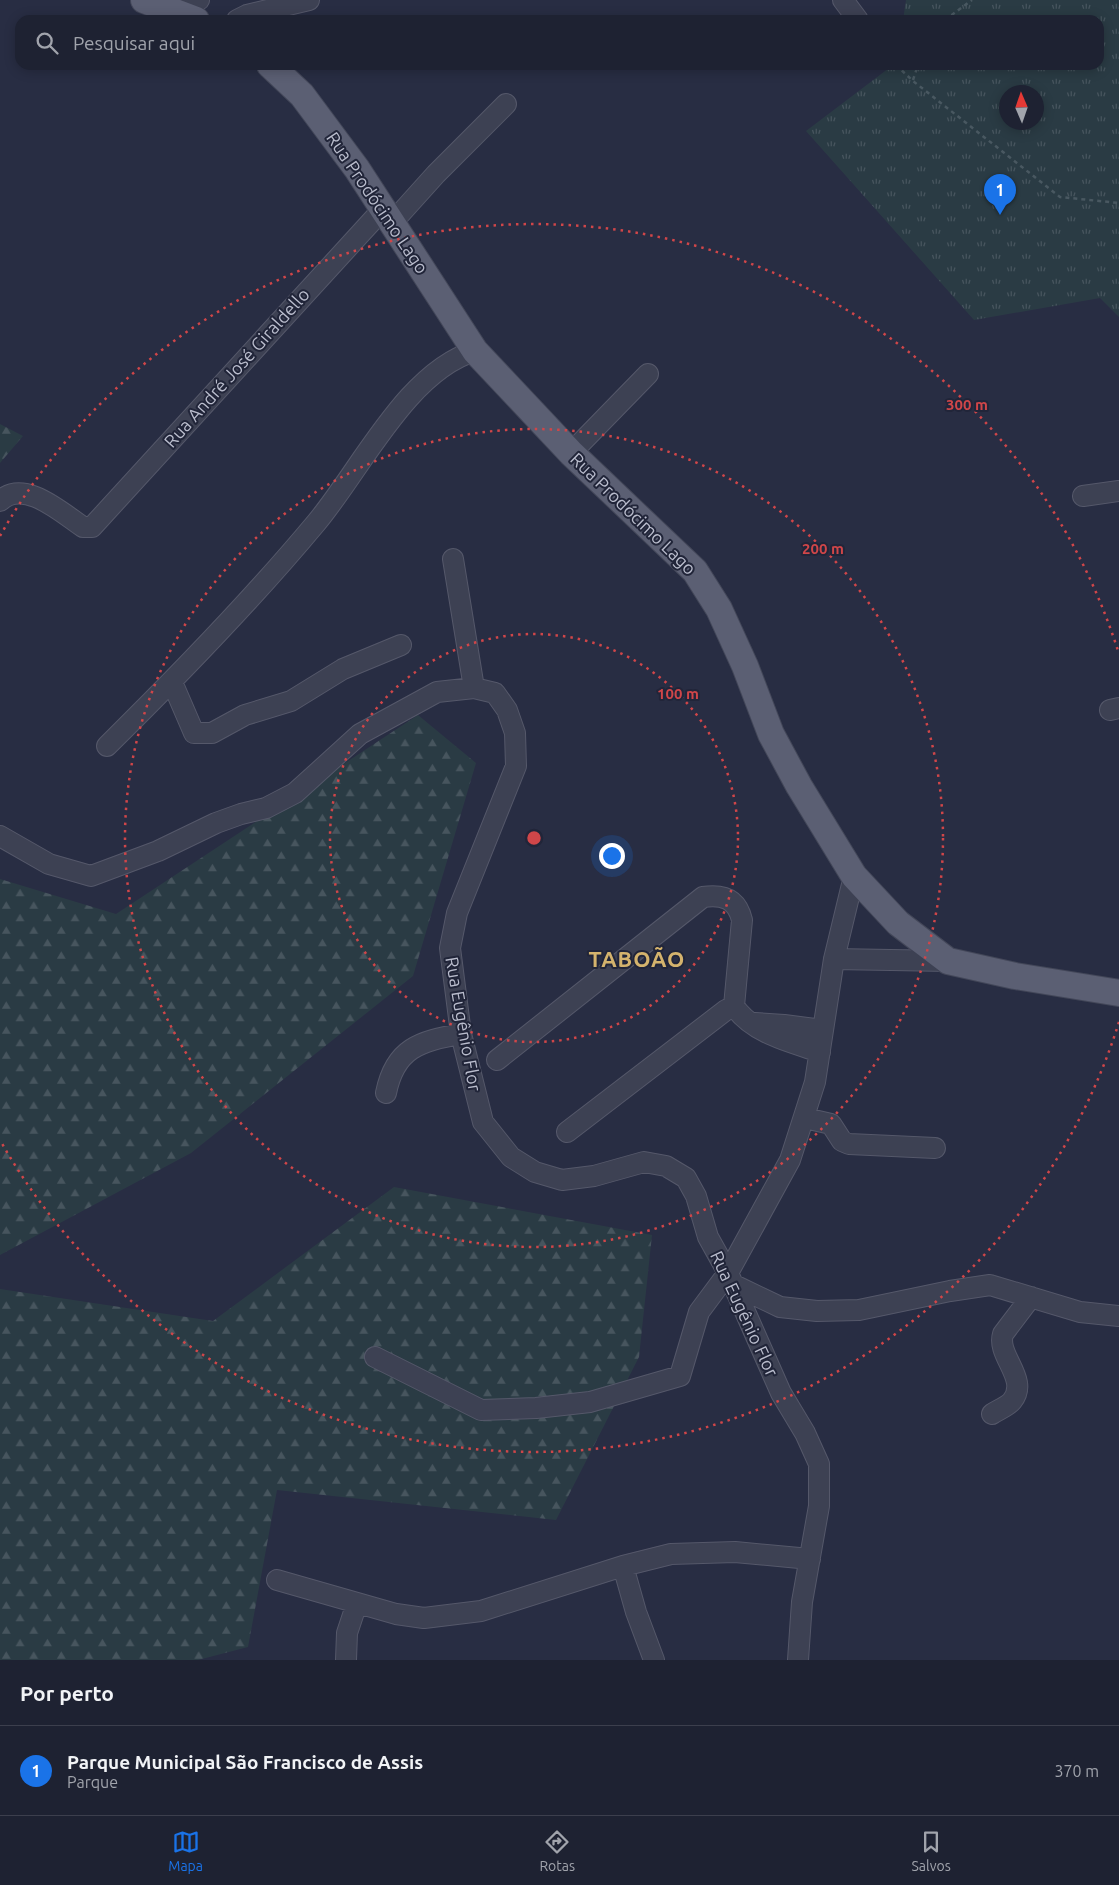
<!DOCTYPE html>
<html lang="pt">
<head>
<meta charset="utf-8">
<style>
  body { margin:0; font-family:Ubuntu,sans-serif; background:#262a3a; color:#f1f3f6 }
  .compass { position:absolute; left:999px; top:85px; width:45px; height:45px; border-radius:50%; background:#1e2232; box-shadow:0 2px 12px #0003; rotate:358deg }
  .you { position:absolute; left:611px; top:855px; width:18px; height:18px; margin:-12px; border:4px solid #fff; border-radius:50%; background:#1a73e8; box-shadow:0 0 0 8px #1a73e833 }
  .badge { display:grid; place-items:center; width:32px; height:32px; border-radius:50%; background:#1a73e8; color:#fff; font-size:16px; font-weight:700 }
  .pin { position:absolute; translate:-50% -41px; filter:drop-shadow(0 1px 2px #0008) }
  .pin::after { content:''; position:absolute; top:26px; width:18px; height:15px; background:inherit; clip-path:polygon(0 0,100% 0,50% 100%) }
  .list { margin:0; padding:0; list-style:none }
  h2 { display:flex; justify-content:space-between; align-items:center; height:65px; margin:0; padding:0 20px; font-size:21px }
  h2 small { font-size:16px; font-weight:400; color:#a1a4ac }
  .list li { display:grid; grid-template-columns:32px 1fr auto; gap:15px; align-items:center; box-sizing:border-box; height:90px; padding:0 20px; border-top:1px solid #3c3f4d }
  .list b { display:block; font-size:19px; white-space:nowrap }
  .list p { margin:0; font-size:16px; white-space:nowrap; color:#a1a4ac }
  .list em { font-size:16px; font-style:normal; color:#a1a4ac }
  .icon { flex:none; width:28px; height:28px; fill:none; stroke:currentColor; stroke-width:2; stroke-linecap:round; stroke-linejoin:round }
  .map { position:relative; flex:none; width:1119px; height:1660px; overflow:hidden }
  .search { position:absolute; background:#1e2232; box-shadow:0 2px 12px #0003; left:15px; right:15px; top:15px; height:55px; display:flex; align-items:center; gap:12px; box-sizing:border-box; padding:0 18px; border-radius:15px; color:#a1a4ac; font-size:19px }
  .sheet { height:155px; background:#1e2232 }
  nav { display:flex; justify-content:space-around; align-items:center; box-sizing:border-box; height:70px; border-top:1px solid #3c3f4d; background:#1e2232; font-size:14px; color:#a1a4ac }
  nav a { display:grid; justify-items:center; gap:2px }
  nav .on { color:#1a73e8 }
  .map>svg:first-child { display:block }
</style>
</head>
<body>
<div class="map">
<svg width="1119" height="1660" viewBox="0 0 1119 1660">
  <defs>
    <pattern id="forest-firs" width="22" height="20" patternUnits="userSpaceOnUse" patternTransform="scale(1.25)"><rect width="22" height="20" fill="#2a3b44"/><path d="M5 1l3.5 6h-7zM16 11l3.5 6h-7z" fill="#47555e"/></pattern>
    <pattern id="park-tufts" width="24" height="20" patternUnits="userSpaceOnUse" patternTransform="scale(1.25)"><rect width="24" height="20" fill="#2a3b44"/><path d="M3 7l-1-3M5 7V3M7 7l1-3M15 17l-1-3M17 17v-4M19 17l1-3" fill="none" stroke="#47555e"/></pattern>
  </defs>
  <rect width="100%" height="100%" fill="#282d43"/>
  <path fill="url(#forest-firs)" d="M0,424L23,436L0,463Z
    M418,715L476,763L413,976L191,1153L0,1255V879L116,914Z
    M394,1187L652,1235L639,1357L556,1520L277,1490L248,1647L198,1660H0V1289L213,1321Z"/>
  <path fill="url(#park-tufts)" fill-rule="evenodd" d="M906,0H1119V317L1100,298L974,320L806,131L893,65H1099V20H903ZM1006,92H1036V122H1006Z"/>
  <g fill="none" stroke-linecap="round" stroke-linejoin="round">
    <g stroke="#55586a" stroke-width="22">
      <path id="minor" d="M843,0L858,20
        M175,11L199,0
        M237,20L247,15L309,0
        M391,224L436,174L506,104
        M571,453L648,374
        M1083,496L1119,491
        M0,501C24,478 62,513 83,527H92L382,210
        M453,559L474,688
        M172,682L194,733H212L245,715L291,701L343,669L401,645
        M1110,710L1119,708
        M107,746C179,675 251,601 316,523C360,471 407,371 475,351
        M0,836L49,864L91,876L158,851L216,823L241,814L266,808L295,793L360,734L437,692L474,688L495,693L507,710L515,733L516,766L457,913L450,948L461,1034L483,1122L511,1157L535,1172L562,1180L594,1176L644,1162L666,1166L686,1178L696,1196L708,1237L728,1273L781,1393L805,1433L819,1464V1506L802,1602L798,1660
        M834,959L948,961
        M755,1023L784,1025L823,1030
        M497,1060L703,897C723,894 737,899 742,920L734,1006C752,1033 790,1042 820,1052
        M386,1093C395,1048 420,1041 461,1034
        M805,1118L831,1124L842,1141L849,1144L935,1148
        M567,1132L726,1010L734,1006
        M732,1284L780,1307L817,1311L859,1310L950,1291L990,1285L1080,1312L1119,1316
        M375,1357L481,1410L536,1408L590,1402L680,1376L699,1312L728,1273L790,1160L815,1082L834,959L854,876
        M992,1414C998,1410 1008,1406 1012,1401C1030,1379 996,1356 1003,1334L1031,1297
        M623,1566L636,1612L654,1660
        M277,1580L396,1614L424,1618L481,1611L623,1566L671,1554L735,1552L810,1559
        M346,1660L347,1633L357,1603"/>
    </g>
    <g stroke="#434759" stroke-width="28">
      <path id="major" d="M144,0L196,20
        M270,65L302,95L357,169L475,351L571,453L695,571L719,609L745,666L771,734L799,786L854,876L898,923L948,961L1015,976L1119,993"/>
    </g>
    <path stroke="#495861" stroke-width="2.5" stroke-dasharray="4 4" stroke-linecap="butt" d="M945,20L972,0
      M896,65L913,81L1060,197L1119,203
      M913,80L918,65"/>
    <use href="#minor" stroke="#3d4153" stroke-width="20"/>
    <use href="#major" stroke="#5b5f73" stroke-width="26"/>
  </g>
  <g fill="none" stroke="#d04649" stroke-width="2.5" stroke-dasharray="2.5 5">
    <circle cx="534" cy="838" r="204"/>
    <circle cx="534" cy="838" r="409"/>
    <path d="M1119 1022A613 613 0 0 1 0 1140M0 536A613 613 0 0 1 1119 654"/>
  </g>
  <g text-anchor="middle" stroke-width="4" stroke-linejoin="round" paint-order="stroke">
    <g font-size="18" fill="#babdcd" stroke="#212539">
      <text transform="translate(377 203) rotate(56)" y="6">Rua Prodócimo Lago</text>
      <text transform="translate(237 368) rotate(-48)" y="6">Rua André José Giraldello</text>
      <text transform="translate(633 514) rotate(44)" y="6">Rua Prodócimo Lago</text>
      <text transform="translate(463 1024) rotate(80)" y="6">Rua Eugênio Flor</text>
      <text transform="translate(744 1314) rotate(65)" y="6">Rua Eugênio Flor</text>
    </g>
    <g font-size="22" font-weight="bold" letter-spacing="1" fill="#d4b36d" stroke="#212539">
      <text x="637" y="967">TABOÃO</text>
    </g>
  </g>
  <circle cx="534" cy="838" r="8" fill="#d04649" stroke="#212539" stroke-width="2.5"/>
  <g font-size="15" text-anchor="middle" font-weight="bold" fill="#d04649" stroke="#212539" stroke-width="4" stroke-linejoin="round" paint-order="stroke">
    <text x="967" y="410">300 m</text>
    <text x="823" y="554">200 m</text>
    <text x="678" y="699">100 m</text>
  </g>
</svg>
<svg class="compass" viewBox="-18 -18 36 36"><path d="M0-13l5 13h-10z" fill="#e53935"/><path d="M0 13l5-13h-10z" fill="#a1a4ac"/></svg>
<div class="you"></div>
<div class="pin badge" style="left:1000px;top:215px">1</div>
<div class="search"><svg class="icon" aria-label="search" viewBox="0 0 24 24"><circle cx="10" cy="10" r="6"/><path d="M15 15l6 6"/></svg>Pesquisar aqui</div>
</div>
<section class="sheet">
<h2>Por perto<small></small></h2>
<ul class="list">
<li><span class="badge">1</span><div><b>Parque Municipal São Francisco de Assis</b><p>Parque</p></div><em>370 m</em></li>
</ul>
</section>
<nav>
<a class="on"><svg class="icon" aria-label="map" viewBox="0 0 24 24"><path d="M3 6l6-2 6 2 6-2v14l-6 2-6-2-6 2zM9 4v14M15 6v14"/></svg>Mapa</a>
<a><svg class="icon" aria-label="directions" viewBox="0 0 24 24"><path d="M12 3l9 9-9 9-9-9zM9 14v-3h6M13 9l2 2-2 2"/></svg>Rotas</a>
<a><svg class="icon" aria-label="saved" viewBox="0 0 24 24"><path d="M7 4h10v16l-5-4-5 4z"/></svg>Salvos</a>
</nav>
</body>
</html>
